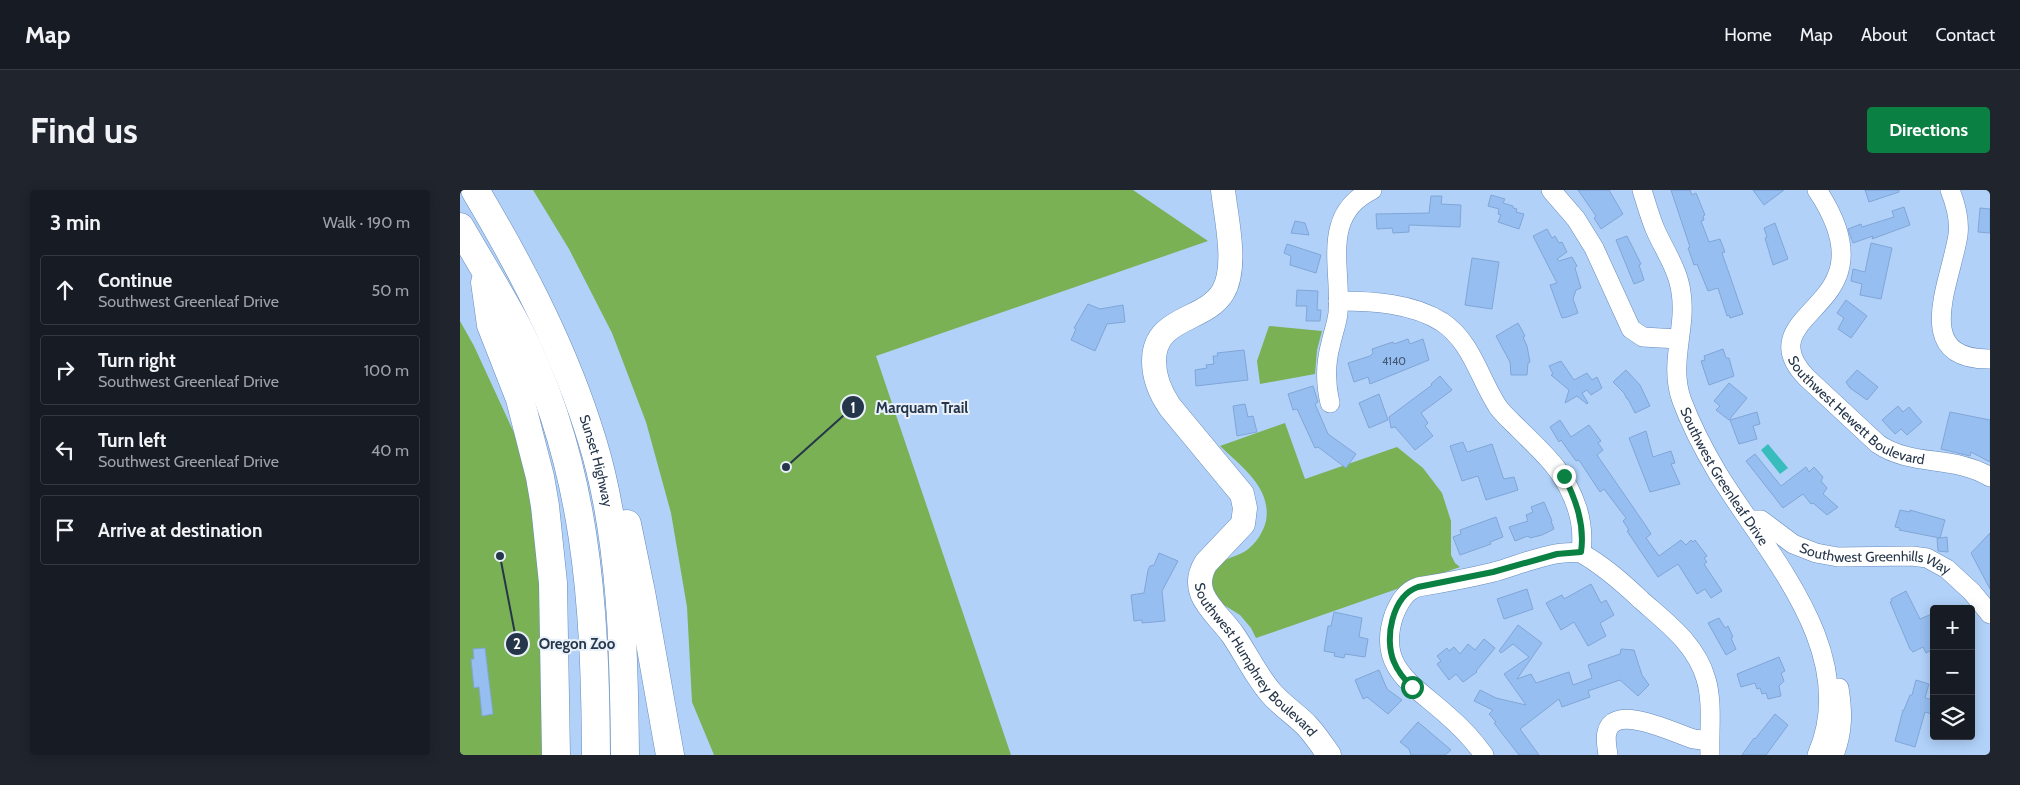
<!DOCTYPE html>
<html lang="en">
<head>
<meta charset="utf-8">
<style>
  body { margin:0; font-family:Cabin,sans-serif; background:#20242c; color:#f1f3f6 }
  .controls { position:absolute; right:15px; bottom:15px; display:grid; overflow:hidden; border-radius:5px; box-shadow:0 2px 12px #0003 }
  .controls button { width:45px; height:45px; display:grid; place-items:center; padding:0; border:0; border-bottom:1px solid #363941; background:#171b24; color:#f1f3f6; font:25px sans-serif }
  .stop { position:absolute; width:15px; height:15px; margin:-11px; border:4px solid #0b8043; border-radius:50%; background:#fff }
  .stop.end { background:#0b8043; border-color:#fff; box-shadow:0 1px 5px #0008 }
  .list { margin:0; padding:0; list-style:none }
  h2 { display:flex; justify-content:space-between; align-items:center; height:65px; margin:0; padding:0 20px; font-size:21px }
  h2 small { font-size:16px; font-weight:400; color:#9ea1a6 }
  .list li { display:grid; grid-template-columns:32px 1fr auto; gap:15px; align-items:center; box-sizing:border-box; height:70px; margin:0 10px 10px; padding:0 10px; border:1px solid #363941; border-radius:5px }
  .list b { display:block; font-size:19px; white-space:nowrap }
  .list p { margin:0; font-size:16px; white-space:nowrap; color:#9ea1a6 }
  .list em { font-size:16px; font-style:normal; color:#9ea1a6 }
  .icon { flex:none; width:28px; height:28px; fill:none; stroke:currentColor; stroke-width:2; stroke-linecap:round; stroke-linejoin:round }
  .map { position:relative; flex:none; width:1530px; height:565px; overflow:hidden; border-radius:5px }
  header { display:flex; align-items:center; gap:30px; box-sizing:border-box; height:70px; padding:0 25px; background:#171b24; border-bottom:1px solid #363941 }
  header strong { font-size:24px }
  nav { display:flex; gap:28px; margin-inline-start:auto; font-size:18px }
  .intro { display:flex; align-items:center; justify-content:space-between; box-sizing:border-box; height:120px; padding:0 30px }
  h1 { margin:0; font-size:35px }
  .button { padding:12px 22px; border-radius:5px; background:#0b8043; color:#fff; font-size:18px; font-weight:700 }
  main { display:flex; gap:30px; padding:0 30px }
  aside { flex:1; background:#171b24; border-radius:5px; box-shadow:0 2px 12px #0003 }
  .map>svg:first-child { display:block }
</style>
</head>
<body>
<header>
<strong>Map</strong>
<nav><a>Home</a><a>Map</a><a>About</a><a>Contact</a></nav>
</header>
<div class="intro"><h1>Find us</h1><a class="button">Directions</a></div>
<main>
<aside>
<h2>3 min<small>Walk · 190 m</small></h2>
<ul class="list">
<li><svg class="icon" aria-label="ahead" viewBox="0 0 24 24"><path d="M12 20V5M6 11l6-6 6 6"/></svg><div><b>Continue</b><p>Southwest Greenleaf Drive</p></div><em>50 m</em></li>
<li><svg class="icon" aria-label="right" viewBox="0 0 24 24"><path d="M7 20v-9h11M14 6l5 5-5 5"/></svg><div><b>Turn right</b><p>Southwest Greenleaf Drive</p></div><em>100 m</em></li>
<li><svg class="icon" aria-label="left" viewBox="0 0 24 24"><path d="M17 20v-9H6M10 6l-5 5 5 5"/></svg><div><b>Turn left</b><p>Southwest Greenleaf Drive</p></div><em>40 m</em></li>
<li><svg class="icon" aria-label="arrive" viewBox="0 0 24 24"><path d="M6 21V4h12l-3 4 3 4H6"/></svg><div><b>Arrive at destination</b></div></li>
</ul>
</aside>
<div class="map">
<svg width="1530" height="565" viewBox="0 0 1530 565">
  <rect width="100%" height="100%" fill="#b1d1f9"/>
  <path fill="#7ab155" d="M73,0H673L748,51L416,166L551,565H254L232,512L227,417L211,323L186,232L152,143L109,59Z
    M0,131L14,156L62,260L78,329L83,565H0Z
    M809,136L862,141L857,160L855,184L800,194L797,171Z
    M825,233L845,289L937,257L963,278L982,303L991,331V365L995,373L1000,377L796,448L791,438L780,425L756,410L747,393C750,387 754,378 760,374C767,367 779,366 787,360C796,353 803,343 806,331C812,298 781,276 760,256Z"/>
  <path fill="#38bdbc" d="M1308,254L1328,278L1320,284L1301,260Z"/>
  <path fill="#96bef0" stroke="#80a6d7" d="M1118,0H1149L1163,24L1141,39L1134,28L1136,26Z
    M1211,0H1230L1232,5L1236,3L1245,25L1243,26L1244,30L1241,31L1249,52L1260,49L1265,62L1262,63L1283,124L1270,128L1269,125L1267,126L1258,98L1248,101L1237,74L1234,75L1228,58L1230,57Z
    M1293,0H1324L1304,15Z
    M1405,0H1439V2L1409,12Z
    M1031,5L1045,9L1043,13L1053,16V18L1057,19L1056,22L1064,24L1059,39L1038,32L1041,25L1038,24L1039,19L1028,16Z
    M971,6H982L981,14L1001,15L1000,37L949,35V42L933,43L932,38L917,39L916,24L969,23Z
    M1444,17L1450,35L1412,49L1413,46L1393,53L1388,39L1401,34L1402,37L1434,27L1432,21Z
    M1520,18L1530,19V43L1518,42Z
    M835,31L845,33L849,45L831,43Z
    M1315,33L1328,69L1313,75L1305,48L1307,47L1304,38Z
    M1087,39L1092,48L1095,46L1099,53L1102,52L1107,62L1097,69L1099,71L1112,67L1117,76L1115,78L1121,98L1116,100L1113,109L1118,123L1107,127L1102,128L1090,95L1097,93L1073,46Z
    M1167,46L1181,74L1179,75L1184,90L1174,94L1156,50Z
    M1411,53L1432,58L1421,109L1400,105L1402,94L1391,91L1393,79L1405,82Z
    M827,54L861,65L856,83L830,75L831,66L824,63Z
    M1012,68L1039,72L1032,119L1005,115Z
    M837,100L858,101L857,120H861L860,131H846L847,116H836Z
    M1386,110L1407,126L1391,148L1378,139L1384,128L1377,123Z
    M628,114L640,119L663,115L665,132L647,134L635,161L611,150L616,139L614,138Z
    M1058,133L1065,146L1063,147L1067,156L1070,172L1068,173L1067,185H1051L1050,172L1036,146Z
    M948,149L950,154L963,149L969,170L910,194L908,187L894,192L888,173L910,166L913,163L912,159L933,152L934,154Z
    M1263,159L1266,168H1269L1274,186L1249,195L1241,171L1245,170L1244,166Z
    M784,160L788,190L736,196L735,180L747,178L746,175L754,174L753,166H758L757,163Z
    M1101,171L1114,190L1127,183L1132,190L1137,187L1142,198L1131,205L1127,200L1122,203L1128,213L1127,214L1117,206L1105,213L1109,200L1091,185L1093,184L1089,176Z
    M1166,180L1180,195L1190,216L1175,223L1168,209H1167L1164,203L1153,192Z
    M1397,180L1418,197L1407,210L1390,198L1386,192Z
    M980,186L992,200L961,223L968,233L965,236L973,246L955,260L935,237L931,238L929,227L972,195L971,194Z
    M1269,193L1287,208L1269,230L1256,220L1260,216L1254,211Z
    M853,196L858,212L855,214L868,244L896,264L886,278L858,257L855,258L837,219L833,220L828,204Z
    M919,204L928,230L909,238L899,213Z
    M785,214L788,227L793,226L797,242L777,246L773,216Z
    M1438,216L1443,222L1449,217L1462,232L1447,245L1441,239L1435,244L1422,230Z
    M1297,222L1300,234L1293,236L1297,249L1279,254L1270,230Z
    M1490,222L1530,230V272L1511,262L1510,266L1481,259Z
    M1100,230L1111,247L1129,235L1141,251L1138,253L1143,260L1137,265L1186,336L1191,344L1186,348L1199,366L1221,350L1226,355L1231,350L1233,352L1235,350L1247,366L1244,368L1247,372L1244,374L1262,401L1251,408L1245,399L1237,404L1218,374L1198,387L1167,341L1169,340L1163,331L1166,328L1144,299L1140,302L1119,270L1116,271L1101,250L1099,252L1090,237Z
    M1186,241L1193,267L1211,261L1215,273L1211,274L1220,294L1190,302L1169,248Z
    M1003,252L1007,262L1032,254L1043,287L1044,289L1054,287L1058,300L1026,310L1018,286L1002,291L990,256Z
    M1295,264L1321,296L1346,277L1349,282L1354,277L1363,287L1361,291L1367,298L1363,304L1378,317L1367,325L1353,313L1351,314L1343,304L1323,318L1286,271Z
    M1084,312L1092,331H1091L1094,339L1082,345L1070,348L1068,346L1055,351L1049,337L1068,331L1066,325L1073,322L1071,317Z
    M1440,320L1450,322V320L1485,330L1480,348L1487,347L1488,362L1478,361L1477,348H1480L1439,340L1440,338L1435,337Z
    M1036,327L1043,347L1030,352L1031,354L1000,365L993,347L1001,344L1000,340Z
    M1530,343V399L1511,363Z
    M699,363L718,371L702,401L705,431L682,433V430L674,431L671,405L684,403L688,380L690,376L694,375Z
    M1131,394L1141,413L1146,410L1154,425L1140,433L1146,446L1128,456L1114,432L1101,440L1086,413L1102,405L1104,409Z
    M1067,399L1073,419L1044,429L1037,409Z
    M1446,401L1460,429L1474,423V459L1466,463L1463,457L1453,462L1450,459L1430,412L1432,411L1431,409Z
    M874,422L902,428L899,447L908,449L905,467L885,464L884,468L874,466L875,463L864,461L868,436H871Z
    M1259,428L1265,438L1268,436L1273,447L1271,448L1276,459L1266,465L1248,433Z
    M1058,435L1082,453L1057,489L1071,484L1076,493L1109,482L1113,495L1132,488L1128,475L1160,464L1161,459L1174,460L1182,485L1189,495L1178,506L1160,490L1128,501L1130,507L1102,517L1099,509L1060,539L1079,565H1059L1034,533L1036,532L1029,524L1033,520L1014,511L1020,500L1036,508L1066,515L1044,484L1069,467L1053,454L1041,463L1039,461Z
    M1024,449L1035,458L1016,481L1017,482L1003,492L996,484L989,490L977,474L981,471L977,466L987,458L989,461L994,457L1000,464L1008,454L1015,460Z
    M25,458L33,524L22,526L19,497L14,498L11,469H14L13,459Z
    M1319,467L1325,481L1321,483L1324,491L1319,496L1321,506L1308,509L1306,503L1302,504L1300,498L1297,499L1295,493L1281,497L1277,484Z
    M919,480L927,499L942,510L928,524L907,507L903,509L895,490Z
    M1456,490L1469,494L1465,508L1474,510V525L1465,522L1455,557L1435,551L1443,520H1444L1450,505H1452Z
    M1315,524L1328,535L1306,565H1282L1294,548L1295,549Z
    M958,532L991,560L985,565H951L949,559L940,552Z"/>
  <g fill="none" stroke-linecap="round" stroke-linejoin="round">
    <g stroke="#668bba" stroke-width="20">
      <g id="minor">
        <path d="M1091,0L1116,29L1134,58L1171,139L1183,147L1218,149"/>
        <path id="s1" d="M1182,0C1186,13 1190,27 1195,39C1204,60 1218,79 1221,102C1227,139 1208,173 1222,211C1231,235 1244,260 1257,282C1307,364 1402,462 1357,565"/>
        <path id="s2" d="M1357,0C1373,24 1389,57 1377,86C1363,124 1302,143 1347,188L1418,254C1452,277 1494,265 1530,287"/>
        <path d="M1490,0C1496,15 1500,29 1498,45C1491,92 1450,170 1530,169"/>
        <path d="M878,111C912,111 952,113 982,132C1012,152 1019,188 1038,217C1044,225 1052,232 1059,239C1085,265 1105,281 1117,318C1122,333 1123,346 1121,363"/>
        <path d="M870,213C865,192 865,174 871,153C873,143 877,133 878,123C882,79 860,25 912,0"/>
        <path id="s3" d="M1290,330H1301L1333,354L1356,363L1378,367L1452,366L1467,368L1487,379L1512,402L1530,424"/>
        <path d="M1024,565C1014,551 1001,537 987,525C954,495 916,478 934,425C939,413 945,401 958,397C983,393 1009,388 1034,382C1062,374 1092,360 1121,363C1144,376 1162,392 1181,410C1207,433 1236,454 1246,489C1253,513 1249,540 1250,565"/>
        <path d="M1148,565C1147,558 1145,549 1147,542C1154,512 1216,544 1234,549C1239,550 1244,550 1249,550"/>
        <path d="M1374,565C1383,542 1383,522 1379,498"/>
      </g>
    </g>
    <g stroke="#668bba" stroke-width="25">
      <g id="major">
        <path id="s4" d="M763,0C766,28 778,77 763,102C745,132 694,126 694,171C694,187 701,204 710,217L782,304L785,318L783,334L746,373C727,404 757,422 773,445C786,464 796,486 811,503C822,516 837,525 848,537C856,546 862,555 869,565"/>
      </g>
    </g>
    <g stroke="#668bba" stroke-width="29">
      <g id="highway">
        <path id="s5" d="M15,0C62,79 105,161 132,250C162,346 164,464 165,565"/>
        <path d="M0,37C19,70 39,102 57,136C127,273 135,414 136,565"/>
        <path d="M25,92L31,135L60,209L80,287L85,316L93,393L96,565"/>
        <path d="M167,334L181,402L210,565"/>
      </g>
    </g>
    <use href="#minor" stroke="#fff" stroke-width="19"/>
    <use href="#major" stroke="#fff" stroke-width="24"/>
    <use href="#highway" stroke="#fff" stroke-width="28"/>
  </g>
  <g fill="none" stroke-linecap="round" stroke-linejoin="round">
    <path stroke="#0b8043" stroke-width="6" d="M952,497C945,490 938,482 934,472C924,449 932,406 958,397L1033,382L1097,364L1121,362C1125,335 1116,310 1104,286"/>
  </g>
  <g text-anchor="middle" stroke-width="4" stroke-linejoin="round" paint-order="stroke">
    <g font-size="11" fill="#425874">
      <text x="934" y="175">4140</text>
    </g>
    <g font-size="14" fill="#26364a" stroke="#e8f0fa">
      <text dy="5" stroke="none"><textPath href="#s2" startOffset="274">Southwest Hewett Boulevard</textPath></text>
      <text dy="5" stroke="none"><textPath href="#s5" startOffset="298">Sunset Highway</textPath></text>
      <text dy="5" stroke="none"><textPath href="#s1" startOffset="306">Southwest Greenleaf Drive</textPath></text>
      <text dy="5" stroke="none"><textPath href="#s3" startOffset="136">Southwest Greenhills Way</textPath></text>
      <text dy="5" stroke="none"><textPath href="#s4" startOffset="570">Southwest Humphrey Boulevard</textPath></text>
    </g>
  </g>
  <path fill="none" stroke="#26364a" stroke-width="2" d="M326 277L393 217M40 366L57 454"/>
  <g fill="#26364a" stroke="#e8f0fa" stroke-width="2">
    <circle cx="326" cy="277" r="5"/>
    <circle cx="40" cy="366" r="5"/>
    <circle cx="393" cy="217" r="12"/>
    <circle cx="57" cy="454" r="12"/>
  </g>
  <g font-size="15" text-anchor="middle" font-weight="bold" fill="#fff">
    <text x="393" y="223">1</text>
    <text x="57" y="459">2</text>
  </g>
  <g font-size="15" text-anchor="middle" font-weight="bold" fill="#26364a" stroke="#e8f0fa" stroke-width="4" stroke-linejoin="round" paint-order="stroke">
    <text x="462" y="223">Marquam Trail</text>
    <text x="117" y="459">Oregon Zoo</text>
  </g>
</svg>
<div class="controls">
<button>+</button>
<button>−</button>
<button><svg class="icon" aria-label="layers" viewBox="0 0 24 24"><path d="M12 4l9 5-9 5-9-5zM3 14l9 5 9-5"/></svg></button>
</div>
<div class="stop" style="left:952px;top:497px"></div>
<div class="stop end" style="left:1104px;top:286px"></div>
</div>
</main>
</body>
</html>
